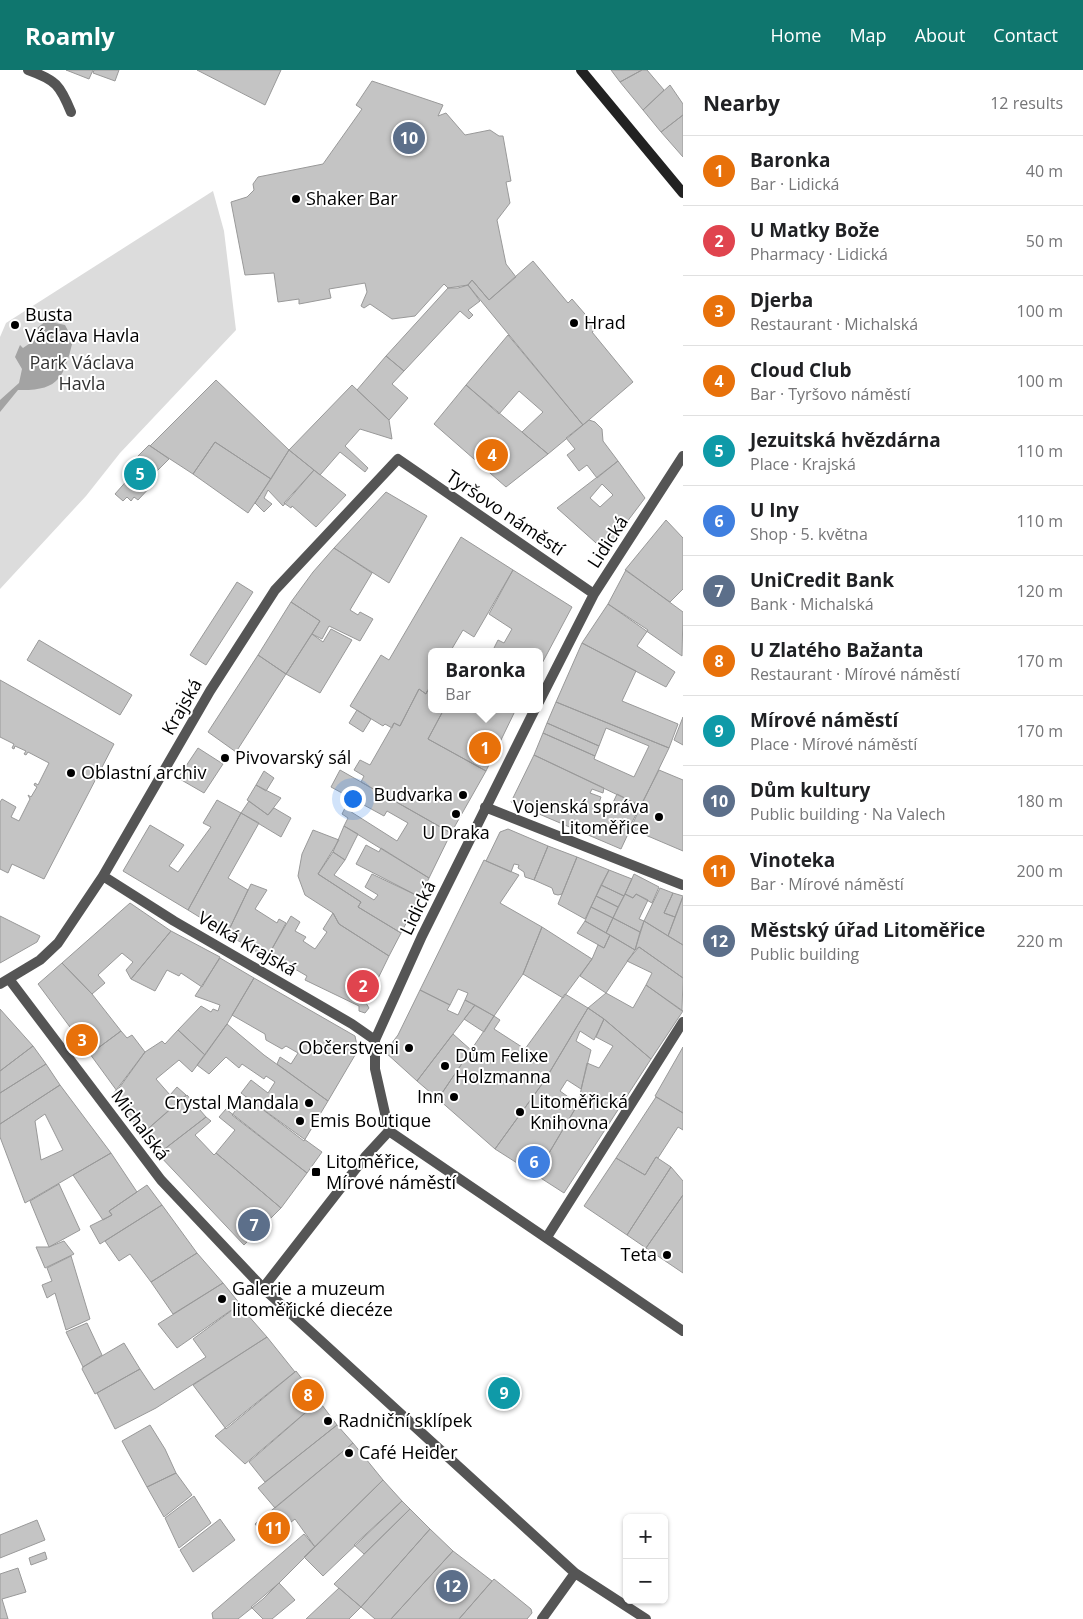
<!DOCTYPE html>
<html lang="en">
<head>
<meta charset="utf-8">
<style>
  body { margin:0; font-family:"Open Sans",sans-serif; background:#f2f2f2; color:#202124 }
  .controls { position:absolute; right:15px; bottom:15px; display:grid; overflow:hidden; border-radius:8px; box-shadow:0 1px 4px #0004 }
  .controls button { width:45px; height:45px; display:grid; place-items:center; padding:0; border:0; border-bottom:1px solid #e0e0e0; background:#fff; color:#202124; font:25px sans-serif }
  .you { position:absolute; left:352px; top:728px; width:18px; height:18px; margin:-12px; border:4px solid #fff; border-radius:50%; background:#1a73e8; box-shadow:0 0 0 8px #1a73e833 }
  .badge { display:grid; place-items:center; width:32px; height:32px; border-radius:50%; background:#0f766e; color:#fff; font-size:16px; font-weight:700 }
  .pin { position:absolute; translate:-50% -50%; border:2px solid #fff; box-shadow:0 1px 5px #0006 }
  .popup { position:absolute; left:428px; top:578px; width:115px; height:65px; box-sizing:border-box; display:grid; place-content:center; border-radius:8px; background:#fff; filter:drop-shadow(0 1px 4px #0005); font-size:16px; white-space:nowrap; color:#757577 }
  .popup b { font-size:19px; color:#202124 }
  .popup::after { content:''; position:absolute; left:50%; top:100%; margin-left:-10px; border:10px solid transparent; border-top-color:#fff }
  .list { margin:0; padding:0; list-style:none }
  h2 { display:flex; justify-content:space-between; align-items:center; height:65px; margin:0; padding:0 20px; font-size:21px }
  h2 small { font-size:16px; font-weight:400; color:#757577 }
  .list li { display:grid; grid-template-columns:32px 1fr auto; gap:15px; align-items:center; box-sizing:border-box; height:70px; padding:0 20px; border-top:1px solid #e0e0e0 }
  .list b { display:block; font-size:19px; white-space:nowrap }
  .list p { margin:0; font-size:16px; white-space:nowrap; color:#757577 }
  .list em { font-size:16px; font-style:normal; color:#757577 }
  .map { position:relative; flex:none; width:683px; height:1549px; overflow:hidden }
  header { display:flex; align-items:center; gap:30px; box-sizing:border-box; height:70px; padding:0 25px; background:#0f766e; color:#fff }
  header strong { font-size:24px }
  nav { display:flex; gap:28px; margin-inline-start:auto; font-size:18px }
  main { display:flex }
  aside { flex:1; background:#fff }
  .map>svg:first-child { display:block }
</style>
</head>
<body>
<header>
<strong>Roamly</strong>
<nav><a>Home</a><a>Map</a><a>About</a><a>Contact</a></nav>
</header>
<main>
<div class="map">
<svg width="683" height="1549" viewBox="0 0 683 1549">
  <rect width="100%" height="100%" fill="#fff"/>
  <path fill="#dcdcdc" d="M213,121L224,161L236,260L120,383L86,426L0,519V267L6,253Z"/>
  <path fill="#a3a3a3" d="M46,251L65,255L73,270C64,308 59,321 18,320L0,342V330L19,313L22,299L15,287L20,275L23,278L39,267L37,258Z"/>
  <path fill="#c4c4c4" stroke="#999" fill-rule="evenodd" d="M66,0H93L89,9Z
    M94,0H119L115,11L93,3Z
    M197,0H281L265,35Z
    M611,0H642L620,12Z
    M642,0H647L664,20L643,40L620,12Z
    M372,11L443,35L438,46L446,43L465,65L490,60L499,66H503L511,111L506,112L510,133L497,150L506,194L516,207L489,230L472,210L468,215L458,218H448L444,214L415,246L392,249L370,234L364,238L361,236L367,222L365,213L329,219L331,228L299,234V229L278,232L274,203L245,205L231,132L247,127L254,120L253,114L258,107L323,94L362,39L356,35Z
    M670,15L683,34V45L661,62L643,40Z
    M683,45V87L661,62Z
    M533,191L568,233L572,229L597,258L592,262L633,312L583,355L468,215L472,210L489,230Z
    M468,215L480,231L468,240L473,245L469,249L460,241L404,301L386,286L448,218Z
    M508,265L583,355L548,384L522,362L543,342L519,321L499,344L466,315Z
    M386,286L404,301L392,314L408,328L389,350L357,320Z
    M216,310L289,380L271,409L215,372L193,404L150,376Z
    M352,315L389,350L392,369L360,359L345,376L368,398L365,402L340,382L320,405L289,380Z
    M466,315L548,384L506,417L434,354Z
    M589,350L595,352L602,359L603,371L618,391L597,408L587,395L579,401L567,385L575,379L566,368Z
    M215,372L271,409L248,443L193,404Z
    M149,375L169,389L149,409L153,414L138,430L134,427L131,431L127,427L123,431L115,424L130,407L123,401Z
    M289,380L314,400L283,436L268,420L264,428L272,434L264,442L255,433Z
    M618,391L645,428L605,481L557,438ZM602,414L613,425L600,437L590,428Z
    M314,400L346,425L316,457L292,436L291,438L284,433Z
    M386,422L427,446L389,513L334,478Z
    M666,450L683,468V519L670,532L625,500Z
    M461,467L513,500L474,567L463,560L450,582H431V614L426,624L419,619L400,656L394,653L392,658L385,654L383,656L350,636L381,585L389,590Z
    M334,478L372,503L350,540L358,545L360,542L373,549L360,571L329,556L322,569L312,564L320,551L291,532L313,502Z
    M513,500L572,537L539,599V582H492L498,570L504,573L512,559L489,544Z
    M626,500L683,542L682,586L608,534Z
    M237,512L253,522L206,595L190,585Z
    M291,532L320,551L286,604L258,585Z
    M608,534L648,560L637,576L675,602L666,617L582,573Z
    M331,559L352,570L320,623L286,604L312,564L323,572Z
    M39,570L132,625L120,645L27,590Z
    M582,573L636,601L622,631L678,654L669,678L556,632Z
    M258,585L286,604L236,682L208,662Z
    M0,610L114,674L44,809L12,794L8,803L0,799V732L2,729L16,737L11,747L19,751L30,729L28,725L31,727L37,717L34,715L35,713L38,715L49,693L28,682L26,685L24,684L26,681L15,676L14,679L12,678L14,674L0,667Z
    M419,619L426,624L427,621L431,624V639H444L428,669L486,701L451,763L361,712L364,706L354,700L360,690L370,695L394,653L400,656Z
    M556,632L669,678L641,736L534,685L543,663L595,686L594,689L634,707L649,676L606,658L599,676L547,653Z
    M444,639H516L486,701L428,669Z
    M357,640L371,649L363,662L349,653Z
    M683,647V675L674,670Z
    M547,653L599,676L595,686L543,663Z
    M198,678L223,694L204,723L178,708Z
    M534,685L604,718L603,723L592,719L590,723L601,727L599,733L611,737L617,724L641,736L621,779L511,732Z
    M340,700L451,763L429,808L344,756L348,748L342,744L345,738L397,771L408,753L387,741L384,746L331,717Z
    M659,700L683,710V781L629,758Z
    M264,701L274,708L266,721L256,715Z
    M256,715L281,728L268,745L247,730Z
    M217,730L241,743L188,840L123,801L150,755L184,775L169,796L178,802L211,757L203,753Z
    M249,731L268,745L274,738L291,748L281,767L241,743Z
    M241,743L259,753L228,808L248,820L227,864L188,840Z
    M344,756L358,764L345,790L333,782Z
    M508,759L548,776L534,810L525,807L524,802L518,798L519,795L514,794L511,802L486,791L500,762Z
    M313,760L339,770L318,804L361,832L358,837L401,863L389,886L339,854L333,843L305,825L298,806L302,784Z
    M366,775L379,782L381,778L429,808L420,827L356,794Z
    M548,776L577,787L562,824L558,825L554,824L552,818L534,810Z
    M333,782L345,790L334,805L374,830L378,825L365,817L372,804L420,827L401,863L358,837L361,832L318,804Z
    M577,787L609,800L585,849L558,834Z
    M484,790L519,805L500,833L542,857L523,904L494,946L465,930L468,923L458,919L450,935L420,920Z
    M609,800L632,809L624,826L601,815Z
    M634,804L659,817L652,833L636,824L633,828L625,824Z
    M251,814L267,820L255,839L277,853L279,849L286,853L267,888L227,864Z
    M601,815L624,826L618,837L596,826Z
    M660,818L673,823L664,843L675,847L668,866L644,851Z
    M673,823L683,826L675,847L664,843Z
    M625,824L633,828L636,824L648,830L639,849L644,851L640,862L613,848Z
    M596,826L618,837L613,848L591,837Z
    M683,827V875L668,866Z
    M130,833L171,861L131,909L126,900L133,892L122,883L98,905L105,913L92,924L62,893Z
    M591,837L613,848L606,863L585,851Z
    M333,843L339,854L389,886L366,933L369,938L365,943L359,941V936L305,910L307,906L269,884L291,846L300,852L295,861L306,867L303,871L315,879L327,862L323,859Z
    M0,846L40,866L37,872L0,893Z
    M613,848L640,862L635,880L606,863Z
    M585,851L610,865L604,878L577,863Z
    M644,851L683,875V908L639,877L635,880Z
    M542,857L592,889L563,928L523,904Z
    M171,861L220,887L202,917L181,903L179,906L167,900L155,921L131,909Z
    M610,865L635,880L606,923L580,906L592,889L598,875L604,878Z
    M639,877L683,908L682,941L646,915L652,903L627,891Z
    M220,888L254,908L227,954L205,985L178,960L201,936L211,942L213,939L218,941L220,935L195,926Z
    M62,893L92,924L121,961L90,984L38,914Z
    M254,908L355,966L358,980L328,1031L277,994L280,987L291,994L298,983L286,976L282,979L266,970L265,964L232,945Z
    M646,915L683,941L651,989L604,949L588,938L606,923L633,938Z
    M420,920L450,935L447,940L458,945L465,930L475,935L417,1011L385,982L398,965Z
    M565,924L588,938L545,1010L495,1079L438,1029L494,946L500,950L494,959L525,979Z
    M475,935L494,946L484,962L464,949Z
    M588,938L604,949L594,970L580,961L576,971L591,980L581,1019L567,1010L560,1021L578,1034L536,1105L495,1079L545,1010Z
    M0,939L33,976L0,1001Z
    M604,949L651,989L564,1123L536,1105L578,1034L587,993L599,998L613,976L596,967Z
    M227,954L264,985L328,1031L304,1071L241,1023L251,1010L268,1023L275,1012L266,1006L264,1009L242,994L239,998L226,987L209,1004L197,995Z
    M178,960L205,985L192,1002L179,990L156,1009L170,1025L177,1017L186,1025L142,1064L114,1023L145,982L162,971L165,974Z
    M121,961L127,968L132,965L145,982L117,1021L90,984Z
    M453,964L471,980L438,1029L417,1011Z
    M33,976L46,994L0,1023V1001Z
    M683,977V1043L655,1026Z
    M46,994L60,1015L0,1054V1023Z
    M60,1015L111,1083L25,1133L0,1067V1054ZM45,1044L63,1080L41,1090L35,1051Z
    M187,1025L206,1047L158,1084L142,1064Z
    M246,1027L322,1082L307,1103L232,1045Z
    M656,1027L683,1043V1060L678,1057L658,1088L656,1087L645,1105L616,1088Z
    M226,1039L307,1103L281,1138L216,1083L235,1060L219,1047Z
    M206,1047L211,1051L195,1065L214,1085L216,1083L281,1138L244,1175L158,1084Z
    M111,1083L137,1122L109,1141L112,1145L103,1150L73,1105Z
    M656,1087L671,1097L627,1165L584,1136L616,1088L645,1105Z
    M671,1097L683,1111V1125L646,1178L627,1165Z
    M59,1114L80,1160L49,1177L30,1131Z
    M147,1115L162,1135L100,1174L90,1156L112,1145L109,1141Z
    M683,1125V1203L646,1178Z
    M162,1135L197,1183L151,1212L130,1184L119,1191L105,1171Z
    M64,1171L74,1184L45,1198L36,1177H49Z
    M197,1183L223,1213L173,1244L151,1212Z
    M71,1186L90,1249L66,1260L55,1223L47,1228L42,1215L52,1211L47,1198Z
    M223,1213L240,1234L177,1278L158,1254Z
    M239,1235L267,1267L156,1338L115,1359L97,1323L140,1299L154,1320L206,1287L193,1269Z
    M87,1253L102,1285L83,1297L66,1262Z
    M267,1267L295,1302L226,1359L193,1315Z
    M124,1273L140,1299L95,1324L82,1299L83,1297Z
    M296,1301L319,1331L245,1394L215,1366Z
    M319,1331L337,1355L265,1412L249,1392Z
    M150,1355L165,1379L176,1403L147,1417L122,1371Z
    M337,1355L353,1373L275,1438L258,1418Z
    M353,1373L383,1410L315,1477L295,1449L268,1470L255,1454Z
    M176,1403L192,1425L164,1447L147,1417Z
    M383,1410L402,1431L323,1506L304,1487Z
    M194,1426L211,1453L179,1478L165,1448Z
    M402,1431L410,1439L364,1484L354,1475Z
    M410,1439L430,1459L361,1537L334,1514Z
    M220,1449L235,1470L193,1502L180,1480Z
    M37,1450L45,1470L0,1488V1465Z
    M430,1459L453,1481L391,1549H375L361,1537Z
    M304,1464L315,1477L263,1529L238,1549H213L212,1543Z
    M453,1481L492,1511L459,1549H391Z
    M45,1482L47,1489L31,1495L29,1488Z
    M18,1498L26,1522L2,1529L8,1549H0V1504Z
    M494,1509L531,1539L532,1543L527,1549H459Z
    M279,1513L295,1530L272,1549H263L251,1537Z
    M339,1518L361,1537L349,1549H306Z"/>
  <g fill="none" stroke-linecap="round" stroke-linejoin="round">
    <path stroke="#555" stroke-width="10" d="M28,0C56,10 60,15 71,42
      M539,632L594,524L683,386
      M485,737L683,815
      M103,806L174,851L352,954L375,970
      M9,909L161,1110L263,1218L575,1503L646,1549
      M0,914L40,890L58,873L103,806L210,621L275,520L398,389L594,524
      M389,1061L375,999V970L422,866L535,639
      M389,1061L683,1261
      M547,1167L683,952
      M263,1218L365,1087L389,1061
      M542,1549L575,1503"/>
    <path stroke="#222" stroke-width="10" d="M581,0L683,123"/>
  </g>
  <g fill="#000" stroke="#fff" stroke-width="2">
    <circle cx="296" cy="129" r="5"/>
    <circle cx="574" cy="253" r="5"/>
    <circle cx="15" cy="255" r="5"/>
    <circle cx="225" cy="688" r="5"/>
    <circle cx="71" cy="703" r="5"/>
    <circle cx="463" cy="725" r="5"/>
    <circle cx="456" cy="744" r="5"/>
    <circle cx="659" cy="747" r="5"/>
    <circle cx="409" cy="978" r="5"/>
    <circle cx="445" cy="996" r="5"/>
    <circle cx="454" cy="1027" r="5"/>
    <circle cx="309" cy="1033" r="5"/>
    <circle cx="520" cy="1042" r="5"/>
    <circle cx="300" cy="1051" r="5"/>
    <rect x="311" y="1097" width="10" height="10" rx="2.5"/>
    <circle cx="667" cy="1185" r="5"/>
    <circle cx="222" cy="1229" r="5"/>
    <circle cx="328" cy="1351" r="5"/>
    <circle cx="349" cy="1383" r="5"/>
  </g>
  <g text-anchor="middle" stroke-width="4" stroke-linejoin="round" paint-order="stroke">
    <g font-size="18" fill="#000" stroke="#fff" text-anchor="start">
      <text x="306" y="135">Shaker Bar</text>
      <text x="25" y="251">Busta<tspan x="25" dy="21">Václava Havla</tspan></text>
      <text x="584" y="259">Hrad</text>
      <text x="235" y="694">Pivovarský sál</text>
      <text x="81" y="709">Oblastní archiv</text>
      <text x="453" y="731" text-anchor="end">Budvarka</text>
      <text x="649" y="743" text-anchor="end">Vojenská správa<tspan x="649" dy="21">Litoměřice</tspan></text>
      <text x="456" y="769" text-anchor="middle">U Draka</text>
      <text x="399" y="984" text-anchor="end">Občerstveni</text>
      <text x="455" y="992">Dům Felixe<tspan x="455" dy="21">Holzmanna</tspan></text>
      <text x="444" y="1033" text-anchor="end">Inn</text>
      <text x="530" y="1038">Litoměřická<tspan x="530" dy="21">Knihovna</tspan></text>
      <text x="299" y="1039" text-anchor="end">Crystal Mandala</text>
      <text x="310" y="1057">Emis Boutique</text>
      <text x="326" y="1098">Litoměřice,<tspan x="326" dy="21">Mírové náměstí</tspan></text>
      <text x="657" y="1191" text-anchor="end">Teta</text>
      <text x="232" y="1225">Galerie a muzeum<tspan x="232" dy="21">litoměřické diecéze</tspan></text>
      <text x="338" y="1357">Radniční sklípek</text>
      <text x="359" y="1389">Café Heider</text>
    </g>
    <g font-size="18" fill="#333" stroke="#fff">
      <text x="82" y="299">Park Václava<tspan x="82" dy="21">Havla</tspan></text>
    </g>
    <g font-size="18" fill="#000" stroke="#fff">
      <text transform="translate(505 443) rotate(34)" y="6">Tyršovo náměstí</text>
      <text transform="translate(608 472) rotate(-57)" y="6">Lidická</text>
      <text transform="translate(182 637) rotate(-60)" y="6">Krajská</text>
      <text transform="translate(418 838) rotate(-64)" y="6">Lidická</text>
      <text transform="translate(247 874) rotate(30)" y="6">Velká Krajská</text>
      <text transform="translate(140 1055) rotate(53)" y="6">Michalská</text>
    </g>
  </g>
</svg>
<div class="controls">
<button>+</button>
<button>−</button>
</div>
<div class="you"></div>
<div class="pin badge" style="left:485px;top:678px;background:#e8710a">1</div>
<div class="popup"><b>Baronka</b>Bar</div>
<div class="pin badge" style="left:363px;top:916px;background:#e0444e">2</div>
<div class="pin badge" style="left:82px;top:970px;background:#e8710a">3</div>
<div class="pin badge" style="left:492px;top:385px;background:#e8710a">4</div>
<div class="pin badge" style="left:140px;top:404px;background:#0f9aa8">5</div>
<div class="pin badge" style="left:534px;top:1092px;background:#3f7fe0">6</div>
<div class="pin badge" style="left:254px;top:1155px;background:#5c6f8a">7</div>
<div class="pin badge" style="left:308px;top:1325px;background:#e8710a">8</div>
<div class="pin badge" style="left:504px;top:1323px;background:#0f9aa8">9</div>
<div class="pin badge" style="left:409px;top:68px;background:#5c6f8a">10</div>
<div class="pin badge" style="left:274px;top:1458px;background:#e8710a">11</div>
<div class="pin badge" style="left:452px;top:1516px;background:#5c6f8a">12</div>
</div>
<aside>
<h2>Nearby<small>12 results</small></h2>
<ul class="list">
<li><span class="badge" style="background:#e8710a">1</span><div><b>Baronka</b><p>Bar · Lidická</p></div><em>40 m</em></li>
<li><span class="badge" style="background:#e0444e">2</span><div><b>U Matky Bože</b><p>Pharmacy · Lidická</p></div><em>50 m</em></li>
<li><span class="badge" style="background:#e8710a">3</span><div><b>Djerba</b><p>Restaurant · Michalská</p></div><em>100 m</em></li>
<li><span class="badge" style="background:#e8710a">4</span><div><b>Cloud Club</b><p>Bar · Tyršovo náměstí</p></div><em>100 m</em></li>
<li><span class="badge" style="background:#0f9aa8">5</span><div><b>Jezuitská hvězdárna</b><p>Place · Krajská</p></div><em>110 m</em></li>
<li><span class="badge" style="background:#3f7fe0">6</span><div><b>U Iny</b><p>Shop · 5. května</p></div><em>110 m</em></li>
<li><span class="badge" style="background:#5c6f8a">7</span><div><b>UniCredit Bank</b><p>Bank · Michalská</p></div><em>120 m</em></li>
<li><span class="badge" style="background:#e8710a">8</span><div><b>U Zlatého Bažanta</b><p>Restaurant · Mírové náměstí</p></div><em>170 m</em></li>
<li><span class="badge" style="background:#0f9aa8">9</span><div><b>Mírové náměstí</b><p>Place · Mírové náměstí</p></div><em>170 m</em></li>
<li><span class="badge" style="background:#5c6f8a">10</span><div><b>Dům kultury</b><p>Public building · Na Valech</p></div><em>180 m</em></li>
<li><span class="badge" style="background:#e8710a">11</span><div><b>Vinoteka</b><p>Bar · Mírové náměstí</p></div><em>200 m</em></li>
<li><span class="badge" style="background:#5c6f8a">12</span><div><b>Městský úřad Litoměřice</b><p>Public building</p></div><em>220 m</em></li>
</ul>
</aside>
</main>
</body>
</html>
